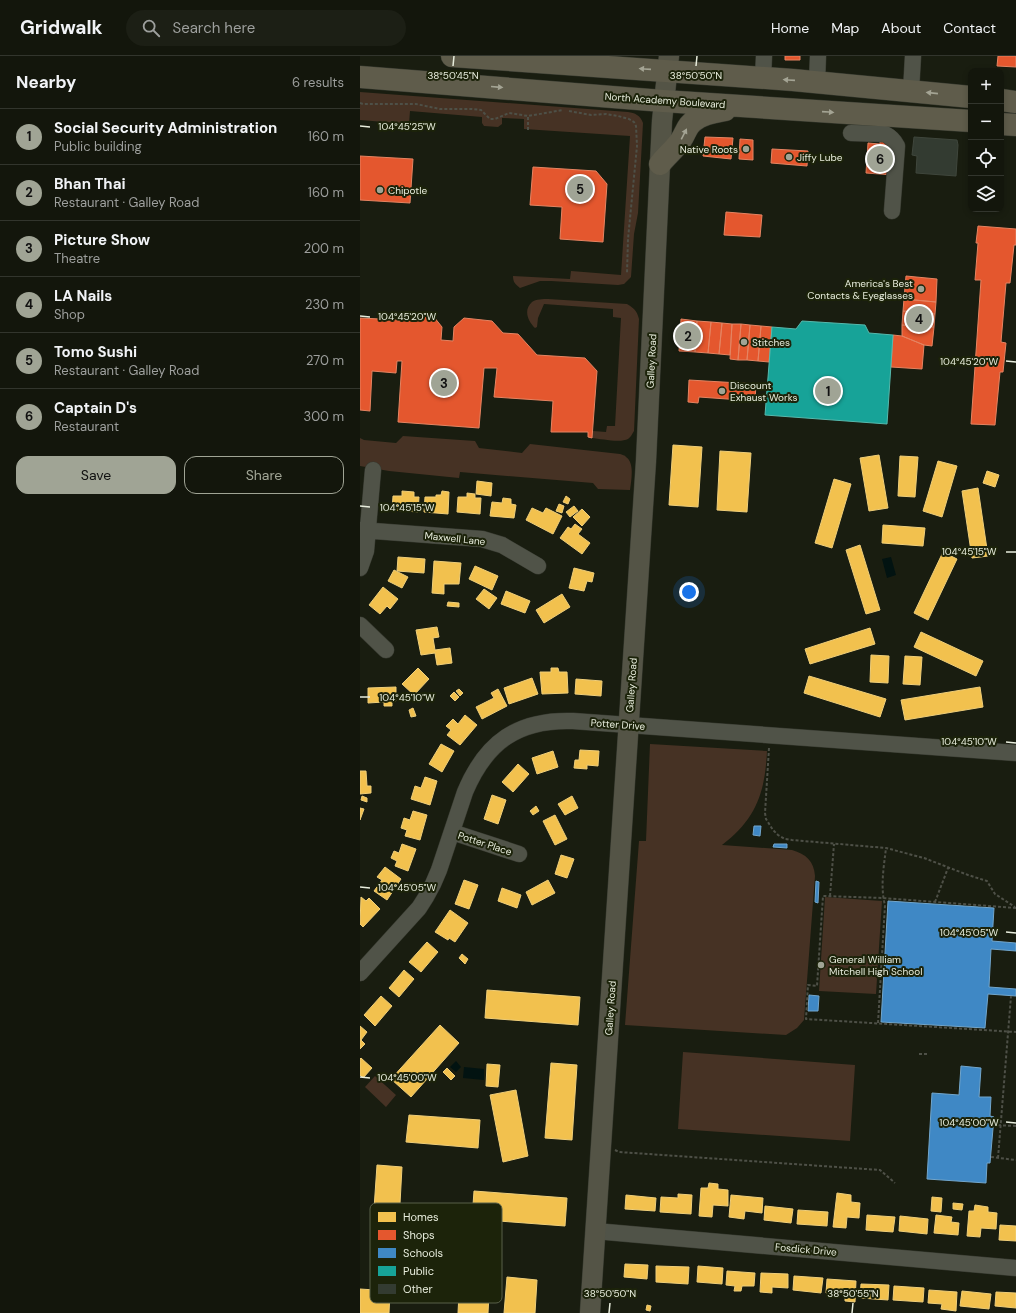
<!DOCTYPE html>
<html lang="en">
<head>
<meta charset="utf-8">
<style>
  body { margin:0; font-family:"DM Sans",sans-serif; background:#1c1f15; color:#f1f3f6 }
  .controls { position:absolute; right:12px; top:12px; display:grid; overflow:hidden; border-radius:8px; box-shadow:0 2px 6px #0003 }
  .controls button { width:36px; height:36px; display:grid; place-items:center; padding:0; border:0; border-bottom:1px solid #32352d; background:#13160c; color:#f1f3f6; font:20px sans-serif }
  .you { position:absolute; left:329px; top:536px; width:14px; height:14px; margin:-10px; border:3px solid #fff; border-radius:50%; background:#1a73e8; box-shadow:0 0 0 6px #1a73e833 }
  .badge { display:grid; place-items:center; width:26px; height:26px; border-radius:50%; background:#a0a495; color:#111; font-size:13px; font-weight:700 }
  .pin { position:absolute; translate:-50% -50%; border:2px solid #fff; box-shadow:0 1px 4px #0006 }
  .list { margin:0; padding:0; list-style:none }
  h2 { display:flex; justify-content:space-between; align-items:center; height:52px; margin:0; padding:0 16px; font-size:17px }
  h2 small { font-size:13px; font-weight:400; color:#9d9f9d }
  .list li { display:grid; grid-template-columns:26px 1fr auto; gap:12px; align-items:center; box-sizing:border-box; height:56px; padding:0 16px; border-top:1px solid #32352d }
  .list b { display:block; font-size:15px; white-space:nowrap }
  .list p { margin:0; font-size:13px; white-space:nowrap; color:#9d9f9d }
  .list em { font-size:13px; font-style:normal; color:#9d9f9d }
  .actions { display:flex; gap:8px; padding:12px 16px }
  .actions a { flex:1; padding:9px 0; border:1px solid #a0a495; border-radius:12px; text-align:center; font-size:14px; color:#a0a495 }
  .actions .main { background:#a0a495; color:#111 }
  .icon { flex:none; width:22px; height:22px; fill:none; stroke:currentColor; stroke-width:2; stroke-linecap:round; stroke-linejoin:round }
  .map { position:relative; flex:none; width:656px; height:1257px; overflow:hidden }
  header { display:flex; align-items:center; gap:24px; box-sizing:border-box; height:56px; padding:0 20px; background:#13160c; border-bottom:1px solid #32352d }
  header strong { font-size:19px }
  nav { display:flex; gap:22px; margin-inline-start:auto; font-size:14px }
  .search { width:280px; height:36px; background:#1c1f15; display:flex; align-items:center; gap:10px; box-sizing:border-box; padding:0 14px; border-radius:22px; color:#9d9f9d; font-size:15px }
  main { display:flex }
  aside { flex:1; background:#13160c }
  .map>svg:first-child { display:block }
</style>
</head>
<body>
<header>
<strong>Gridwalk</strong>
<div class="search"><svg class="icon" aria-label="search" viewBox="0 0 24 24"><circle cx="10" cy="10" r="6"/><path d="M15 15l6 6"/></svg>Search here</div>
<nav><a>Home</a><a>Map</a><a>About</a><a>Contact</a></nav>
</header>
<main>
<aside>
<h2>Nearby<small>6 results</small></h2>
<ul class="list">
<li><span class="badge">1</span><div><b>Social Security Administration</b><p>Public building</p></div><em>160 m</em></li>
<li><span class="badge">2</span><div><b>Bhan Thai</b><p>Restaurant · Galley Road</p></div><em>160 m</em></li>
<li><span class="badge">3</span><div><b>Picture Show</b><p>Theatre</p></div><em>200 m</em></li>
<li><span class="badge">4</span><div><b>LA Nails</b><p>Shop</p></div><em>230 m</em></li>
<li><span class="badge">5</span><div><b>Tomo Sushi</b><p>Restaurant · Galley Road</p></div><em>270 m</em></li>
<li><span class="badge">6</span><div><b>Captain D's</b><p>Restaurant</p></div><em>300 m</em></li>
</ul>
<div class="actions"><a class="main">Save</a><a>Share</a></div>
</aside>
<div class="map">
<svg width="656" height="1257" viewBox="0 0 656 1257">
  <rect width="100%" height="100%" fill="#191d10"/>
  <path fill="#463224" d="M0,36L268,56C275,57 280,59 283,67L278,157L274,178L271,221L264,228L258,229L191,225H180L160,232C155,228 153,226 153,220L210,223L211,215L261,219L270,80L164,73V63L142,62V68L138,71L124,70L122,67V61L50,55L49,68L0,64Z
    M188,243L267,248C274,252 277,255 279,263L274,375C272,378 271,381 268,383C261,387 241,383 232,382L233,375L246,376L247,370H255L261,262L253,261V253L184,248L178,262L177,271L175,272C168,265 163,254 172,246C176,243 183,243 188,243Z
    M43,380L115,385L119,392L162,397L170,388L260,398C262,399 265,399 266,401C275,407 271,425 270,434L238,433L233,427L100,416L99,422L29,415L0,410V382L4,384L36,387Z
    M290,688L407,695C405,737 396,763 362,789L432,794C446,798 454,805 455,820L444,964L437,972L426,979L265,969L279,785H286Z
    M465,841L522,845L516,938L459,935Z
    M323,996L495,1009L490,1085L318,1073Z
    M15,1020L36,1039L26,1051L5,1031Z"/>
  <path fill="#021311" d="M531,501L536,519L527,522L522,503Z
    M96,1005L101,1011L96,1016L90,1011Z
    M104,1011L124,1013V1024L103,1022Z"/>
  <path fill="#f2c14e" stroke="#efce79" d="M313,389L342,391L338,451L309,449Z
    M360,395L391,397L387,456L357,454Z
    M519,399L528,452L509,455L500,402Z
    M540,400L558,401L555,441L538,440Z
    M578,405L597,410L582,461L563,455Z
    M627,415L639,419L635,431L623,427Z
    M474,423L491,428L472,492L455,487Z
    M117,425L132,427L131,440L116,438Z
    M618,432L628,500L612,502L602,435Z
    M42,435L54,436V441H59L58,456L32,454L33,440H42Z
    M82,435L89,436L88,458L64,456L65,441H76V439H81Z
    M107,437L115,438V442H121L120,458L97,456L98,441H107Z
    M206,440L210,443L208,448L203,446Z
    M143,442L151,443V448L156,449L154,462L130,460L132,446L142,447Z
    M199,448L204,450L202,457L196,455Z
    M214,450L218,455L210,461L206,456Z
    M172,452L183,457L186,452L202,460L193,478L166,464Z
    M222,453L230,461L222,470L213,461Z
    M215,468L222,473L218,478L230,487L222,498L200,482L208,471L211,473Z
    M523,469L565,472L563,490L522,487Z
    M500,489L520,554L506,558L486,494Z
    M583,496L597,503L568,564L554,557Z
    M38,501L65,503L64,517L37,515Z
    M74,505L101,507L99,528H84V538L72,537Z
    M115,510L138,520L132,534L109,523Z
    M214,512L234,517L232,526L227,525L224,535L209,532Z
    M34,514L48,521L42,532L28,525Z
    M23,531L38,543L30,553L27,550L20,558L9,549Z
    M124,533L137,542L129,553L116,543Z
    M146,535L170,545L165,557L141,548Z
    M202,538L210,551L184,567L176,554Z
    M88,546L99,547V551L87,550Z
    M77,571L79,581L73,582L75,594L90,592L92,607L77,609L75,597L61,599L56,574Z
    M510,572L515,588L450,608L445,593Z
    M561,576L623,605L616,620L554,591Z
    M511,599L529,600L528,627L510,626Z
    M545,600L562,601L560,629L543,628Z
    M58,612L69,623L54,639L42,628Z
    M191,612H198L199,616H207L208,637L182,638L180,616H191Z
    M449,620L526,643L520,661L444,637Z
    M172,622L178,638L149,648L144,632Z
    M216,623L242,625L241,640L215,638Z
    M36,631V645H32V650H24V646L8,647V632Z
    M620,631L623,651L545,664L541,644Z
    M99,633L103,637L100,640L96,635Z
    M138,633L147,650L122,663L116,651L134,642L131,637Z
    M94,636L99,641L95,645L90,640Z
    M53,652L56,660L51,661L49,654Z
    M105,659L117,669L100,689L87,679L91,674L86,670L93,663L98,668Z
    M81,688L94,695L82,716L69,708Z
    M220,694L239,695L238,710L227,709V713L214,712L215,704H219Z
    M193,695L198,711L177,718L172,702Z
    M158,708L169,718L153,736L142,726Z
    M0,715H6L7,730H11V737L0,738Z
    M65,721L77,725L70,749L51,743L55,730L61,732Z
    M132,739L146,744L138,768L124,763Z
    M2,740L7,742V746L1,744Z
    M212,740L218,752L205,759L198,748Z
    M176,750L179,755L173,759L170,755Z
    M0,752L4,753L0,764Z
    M53,755L67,759L60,784L45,780L47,774L41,772L44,762L50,764Z
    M195,759L207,783L195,789L183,765Z
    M42,788L56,793L48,815L35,810L37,805L31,802L34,795L39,797Z
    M201,799L214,803L207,822L195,818Z
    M25,811L41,823L27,844L14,835L22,824L17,821Z
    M104,824L118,829L109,853L95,848Z
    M188,824L195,837L172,849L166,836Z
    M142,832L161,839L157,852L138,845Z
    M1,841L6,845L9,842L20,853L3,871L0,868Z
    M90,854L108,867L95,886L89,882L88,884L75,876Z
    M67,886L78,896L61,916L49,906Z
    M102,898L108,903L105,908L99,902Z
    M44,914L54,923L39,941L29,932Z
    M127,934L220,941L218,969L125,962Z
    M21,940L32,950L15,970L4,959Z
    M80,969L99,987L51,1041L31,1023Z
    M0,970L7,976L1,984L5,988L0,993Z
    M1,1002L12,1012L3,1022L0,1019V1003Z
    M191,1007L217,1009L212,1084L185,1082Z
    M127,1008L140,1009L138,1031L126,1030Z
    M87,1012L95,1020L91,1024L83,1016Z
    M156,1034L168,1100L143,1106L130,1039Z
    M49,1059L120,1064L118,1092L46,1086Z
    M17,1109L42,1111L38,1184L12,1182Z
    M349,1127L358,1128V1133L368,1134V1150L353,1149L352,1161L339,1160L341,1132H348Z
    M114,1135L207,1142L205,1170L112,1163Z
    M477,1137L491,1139V1146L500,1147L499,1162L487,1161L486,1172L473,1171Z
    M318,1138L332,1139L331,1158L300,1156L301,1141L318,1142Z
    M266,1139L296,1142L295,1155L265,1153Z
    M371,1139L403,1142L402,1157L385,1155L384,1163L369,1161Z
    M572,1141L582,1142L581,1156L571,1155Z
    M593,1147L603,1148L602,1154L593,1153Z
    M615,1149L628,1151V1156L637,1157L636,1173L621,1172L620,1181L607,1180L609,1155H614Z
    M405,1150L433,1153L431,1167L404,1164Z
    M438,1154L468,1156L467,1170L437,1168Z
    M507,1159L535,1161L533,1176L506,1174Z
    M576,1159L592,1161L591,1166L599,1167L598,1179L574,1177Z
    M540,1160L568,1163L567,1178L539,1175Z
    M640,1169L656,1170V1185L639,1184Z
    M265,1208L288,1209L287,1223L264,1221Z
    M296,1210L329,1211L328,1228L296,1226Z
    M338,1210L363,1212L362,1228L337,1226Z
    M367,1215L395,1217L394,1230H382L381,1235H374L375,1230L366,1229Z
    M100,1217L130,1219L128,1257H98Z
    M401,1217L428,1218V1232L412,1231V1237L400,1236Z
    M434,1220L463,1222L461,1237L433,1234Z
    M147,1221L177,1224L175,1257H144Z
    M467,1223L496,1225L495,1246L485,1245V1238L466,1237Z
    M501,1228L529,1229L528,1244L500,1242Z
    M534,1230L564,1232L563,1246L533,1244Z
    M0,1233L30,1235L29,1257H0Z
    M569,1234L597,1236L596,1255L581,1253L582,1248L568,1247Z
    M602,1235L631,1238L629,1253L600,1250Z
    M636,1236L656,1237V1252L635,1250Z
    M287,1249L291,1250L290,1255L286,1254Z"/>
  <path fill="#e4572e" stroke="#e58462" d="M425,0H440V4H425Z
    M638,0H656V11L637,10Z
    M345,81L373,82L371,103L343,100Z
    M380,83L393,84V104L379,103Z
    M520,84L527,85L534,89L532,119L506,117L508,87L520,88Z
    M412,93L448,95L447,110L411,107Z
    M0,100L53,103L50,147L0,144Z
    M173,111L236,115L247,128L243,186L200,183L202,151L170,149Z
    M366,156L402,159L400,181L364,179Z
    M618,170L656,173V189H654L650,227H646L641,286L646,287L643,316H640L635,369L611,368L621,224H615L618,187H616Z
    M546,220L577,223L576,246L544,243Z
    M544,243L576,246L575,258L543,255Z
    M543,255L575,258L574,271L542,269Z
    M46,258L74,261L82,271L81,284L93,285L94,271L104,262L132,265L143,277L158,278L177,299L225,302L237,315L232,382L228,381V376H191L193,345L134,341L137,312H124L119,372L38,366L42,305H37L36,317L12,315L10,355L0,354V262L40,264Z
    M321,263L337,265L335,296L319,295Z
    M337,265L351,266L348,297L335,296Z
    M351,266L362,267L359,298L348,297Z
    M362,267L372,268L370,299L359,298Z
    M372,268H381L378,304L370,303Z
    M381,268L390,269L387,304H378Z
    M390,269L401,270L398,305L387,304Z
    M542,269L574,271L572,290L564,289L542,280Z
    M401,270L412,271L409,306L398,305Z
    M533,279L542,280L564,289L562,313L531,311Z
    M329,324L396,328L395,345L339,341L338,347L328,346Z"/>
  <path fill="#3f88c5" stroke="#72a6cc" d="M394,770H401L400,780L393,779Z
    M414,788H427V792L413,791Z
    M456,825L459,826L458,847L455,846Z
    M528,845L634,852L632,885L656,887V895L631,893L629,931L656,933V940L628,938L625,972L521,966Z
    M449,939L459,940L458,955H448Z
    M601,1010L621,1012L619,1041H631L630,1060L634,1061L630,1107H627L626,1127L567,1123L572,1037L599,1039Z"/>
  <path fill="#17a398" stroke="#56b9ad" d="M442,265L505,269L509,277L533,279L527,368L405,359L412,271L436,273Z"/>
  <path fill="#333b31" stroke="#3f463c" d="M554,81L597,84L598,89L596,120L556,117L557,100L552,99Z"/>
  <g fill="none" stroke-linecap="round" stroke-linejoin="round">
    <g stroke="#36392f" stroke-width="17">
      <path id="minor" d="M403,22L404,0
        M457,26L458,0
        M551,35L553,0
        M491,77L525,78C531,81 534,84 537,90L532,155
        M0,474L122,483L142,489L178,510
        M0,512L6,495L13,414
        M0,569L26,594
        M92,776L159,798
        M0,917L59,852L66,841L73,828L79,814L105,736C126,686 158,663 213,665L656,697
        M235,1175L656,1212"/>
    </g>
    <g stroke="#36392f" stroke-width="21">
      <path id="major" d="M230,1257L286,405L302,65L309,0"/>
    </g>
    <g stroke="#36392f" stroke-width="23">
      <path id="highway" d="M92,0L433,24L611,41
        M0,21L303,45L611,65
        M641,44L656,46
        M641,68L656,69
        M300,108C306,100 315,93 321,84C327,75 326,69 338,62C346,57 356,56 365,54"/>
    </g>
    <path stroke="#4e5047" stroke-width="2" stroke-dasharray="3 2" stroke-linecap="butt" d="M0,47L3,48H56L80,53H112L121,54L130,63H135L149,57L168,60L203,54
      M209,55L231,59L246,58L258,60L269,63L274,66L276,70L277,90L268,183L267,217
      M168,74V60
      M409,692L405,757L406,763L413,774L418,779L425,783L432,784L526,792L564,802L608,819L627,825L635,838L655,851
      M470,840L474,788
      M575,846L588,812
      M656,852L523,842L463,840L457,930L448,929L446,963L656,976
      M518,967L525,849C520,831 524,810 526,792
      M559,998H569
      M633,1069L656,1070
      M255,1094L259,1096L520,1114L535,1127
      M631,1101L656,1104
      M638,1102L651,940"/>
    <use href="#minor" stroke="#505348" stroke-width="16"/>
    <use href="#major" stroke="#545446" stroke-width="20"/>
    <use href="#highway" stroke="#5f5c4b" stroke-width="22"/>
  </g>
  <defs><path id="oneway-solid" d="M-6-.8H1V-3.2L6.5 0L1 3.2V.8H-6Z"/></defs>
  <g fill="#a4a494">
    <use href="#oneway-solid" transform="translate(285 13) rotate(-176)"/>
    <use href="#oneway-solid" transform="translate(429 24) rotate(-176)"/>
    <use href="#oneway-solid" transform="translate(137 31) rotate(5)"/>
    <use href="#oneway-solid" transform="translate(572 37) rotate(-174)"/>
    <use href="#oneway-solid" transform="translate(468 56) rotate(4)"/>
    <use href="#oneway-solid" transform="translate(324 78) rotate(-63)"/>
  </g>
  <path fill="none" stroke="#e8eddd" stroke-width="1.5" d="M93,10L94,0M336,10L337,0M0,70L10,71M0,260L10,261M646,305L656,306M0,450L10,451M646,496H656M0,641H10M646,686L656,687M0,831L10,832M646,876L656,877M0,1021L10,1022M646,1066L656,1067M249,1257L250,1247M492,1257L493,1247"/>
  <g fill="#a0a495" stroke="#1c230a" stroke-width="1.5">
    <circle cx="386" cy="93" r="4"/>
    <circle cx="429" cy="101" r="4"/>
    <circle cx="20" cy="134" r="4"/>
    <circle cx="561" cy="233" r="4"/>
    <circle cx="384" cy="286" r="4"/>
    <circle cx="362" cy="335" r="4"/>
    <circle cx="461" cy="909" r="4"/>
  </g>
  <g text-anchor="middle" stroke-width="4" stroke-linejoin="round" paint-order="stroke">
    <g font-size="10" fill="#e8eddd" stroke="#1c230a">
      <text transform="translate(305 44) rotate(4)" y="4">North Academy Boulevard</text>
      <text transform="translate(291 305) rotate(-87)" y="4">Galley Road</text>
      <text transform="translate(95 482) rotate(6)" y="4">Maxwell Lane</text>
      <text transform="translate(271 629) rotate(-86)" y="4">Galley Road</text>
      <text transform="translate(258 668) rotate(4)" y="4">Potter Drive</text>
      <text transform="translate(125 787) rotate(18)" y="4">Potter Place</text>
      <text transform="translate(250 952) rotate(-86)" y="4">Galley Road</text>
      <text transform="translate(446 1193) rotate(5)" y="4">Fosdick Drive</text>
    </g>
    <g font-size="10" fill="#e8eddd" stroke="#1c230a" text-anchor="start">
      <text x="378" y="97" text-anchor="end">Native Roots</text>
      <text x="437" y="105">Jiffy Lube</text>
      <text x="28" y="138">Chipotle</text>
      <text x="553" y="231" text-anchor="end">America's Best<tspan x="553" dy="12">Contacts &amp; Eyeglasses</tspan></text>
      <text x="392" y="290">Stitches</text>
      <text x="370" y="333">Discount<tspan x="370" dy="12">Exhaust Works</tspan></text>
      <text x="469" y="907">General William<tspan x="469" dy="12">Mitchell High School</tspan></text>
    </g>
  </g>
  <rect x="10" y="1147" width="132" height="100" rx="6" fill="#1c230a" stroke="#596049" stroke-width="1"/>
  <rect x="18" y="1156" width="18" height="10" fill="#f2c14e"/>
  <rect x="18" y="1174" width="18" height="10" fill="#e4572e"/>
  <rect x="18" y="1192" width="18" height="10" fill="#3f88c5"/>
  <rect x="18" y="1210" width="18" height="10" fill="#17a398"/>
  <rect x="18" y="1228" width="18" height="10" fill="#333b31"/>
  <g font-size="11" fill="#e8eddd">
    <text x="43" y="1165">Homes</text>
    <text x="43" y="1183">Shops</text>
    <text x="43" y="1201">Schools</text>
    <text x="43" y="1219">Public</text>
    <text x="43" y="1237">Other</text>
  </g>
  <g font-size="10" text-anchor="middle" fill="#e8eddd" stroke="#1c230a" stroke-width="4" stroke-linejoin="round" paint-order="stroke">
    <text x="93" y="23">38°50'45"N</text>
    <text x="336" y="23">38°50'50"N</text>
    <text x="47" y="74">104°45'25"W</text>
    <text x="47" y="264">104°45'20"W</text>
    <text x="609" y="309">104°45'20"W</text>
    <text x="47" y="455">104°45'15"W</text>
    <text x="609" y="499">104°45'15"W</text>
    <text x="47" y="645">104°45'10"W</text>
    <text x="609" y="689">104°45'10"W</text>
    <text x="47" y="835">104°45'05"W</text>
    <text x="609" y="880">104°45'05"W</text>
    <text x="47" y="1025">104°45'00"W</text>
    <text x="609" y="1070">104°45'00"W</text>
    <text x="250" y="1241">38°50'50"N</text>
    <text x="493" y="1241">38°50'55"N</text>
  </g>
</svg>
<div class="controls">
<button>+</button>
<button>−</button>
<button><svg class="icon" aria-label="locate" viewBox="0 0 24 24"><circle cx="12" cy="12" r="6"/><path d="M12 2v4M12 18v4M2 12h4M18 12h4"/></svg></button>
<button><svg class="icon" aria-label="layers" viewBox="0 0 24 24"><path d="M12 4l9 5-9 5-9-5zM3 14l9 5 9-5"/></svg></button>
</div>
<div class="you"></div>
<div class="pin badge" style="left:468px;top:335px">1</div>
<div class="pin badge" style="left:328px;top:280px">2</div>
<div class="pin badge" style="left:84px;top:327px">3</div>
<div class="pin badge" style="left:559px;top:263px">4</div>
<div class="pin badge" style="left:220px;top:133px">5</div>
<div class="pin badge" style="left:520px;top:103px">6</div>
</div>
</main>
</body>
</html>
